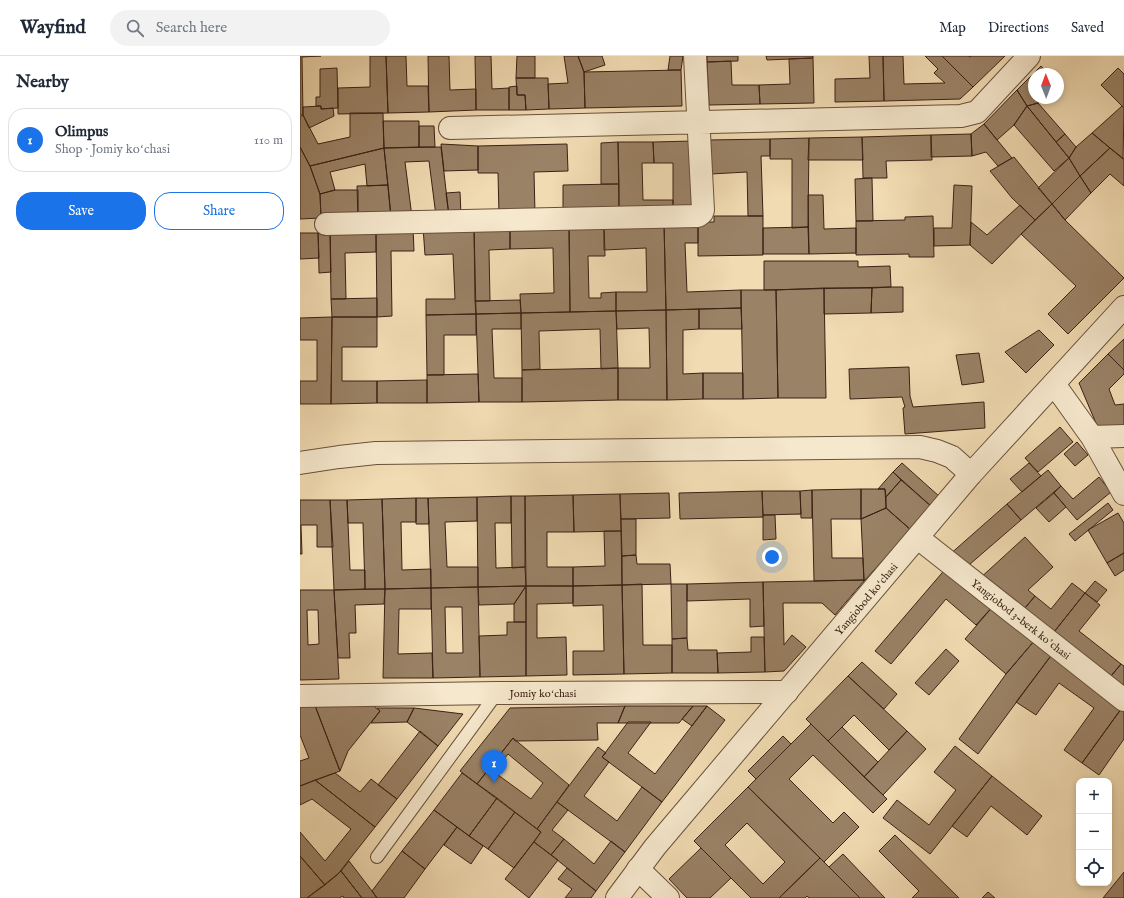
<!DOCTYPE html>
<html lang="en">
<head>
<meta charset="utf-8">
<style>
  body { margin:0; font-family:"IM FELL English",serif; background:#f2f2f3; color:#1f2937 }
  .controls { position:absolute; right:12px; bottom:12px; display:grid; overflow:hidden; border-radius:8px; box-shadow:0 2px 6px #0003 }
  .controls button { width:36px; height:36px; display:grid; place-items:center; padding:0; border:0; border-bottom:1px solid #e0e1e3; background:#fff; color:#1f2937; font:20px sans-serif }
  .compass { position:absolute; left:728px; top:12px; width:36px; height:36px; border-radius:50%; background:#fff; box-shadow:0 2px 6px #0003; rotate:359deg }
  .you { position:absolute; left:472px; top:501px; width:14px; height:14px; margin:-10px; border:3px solid #fff; border-radius:50%; background:#1a73e8; box-shadow:0 0 0 6px #1a73e833 }
  .badge { display:grid; place-items:center; width:26px; height:26px; border-radius:50%; background:#1a73e8; color:#fff; font-size:13px; font-weight:700 }
  .pin { position:absolute; translate:-50% -33px; filter:drop-shadow(0 1px 2px #0008) }
  .pin::after { content:''; position:absolute; top:21px; width:14px; height:12px; background:inherit; clip-path:polygon(0 0,100% 0,50% 100%) }
  .list { margin:0; padding:0; list-style:none }
  h2 { display:flex; justify-content:space-between; align-items:center; height:52px; margin:0; padding:0 16px; font-size:17px }
  h2 small { font-size:13px; font-weight:400; color:#747a83 }
  .list li { display:grid; grid-template-columns:26px 1fr auto; gap:12px; align-items:center; box-sizing:border-box; height:64px; margin:0 8px 8px; padding:0 8px; border:1px solid #e0e1e3; border-radius:16px }
  .list b { display:block; font-size:15px; white-space:nowrap }
  .list p { margin:0; font-size:13px; white-space:nowrap; color:#747a83 }
  .list em { font-size:13px; font-style:normal; color:#747a83 }
  .actions { display:flex; gap:8px; padding:12px 16px }
  .actions a { flex:1; padding:9px 0; border:1px solid #1a73e8; border-radius:16px; text-align:center; font-size:14px; color:#1a73e8 }
  .actions .main { background:#1a73e8; color:#fff }
  .icon { flex:none; width:22px; height:22px; fill:none; stroke:currentColor; stroke-width:2; stroke-linecap:round; stroke-linejoin:round }
  .map { position:relative; flex:none; width:824px; height:842px; overflow:hidden }
  header { display:flex; align-items:center; gap:24px; box-sizing:border-box; height:56px; padding:0 20px; background:#fff; border-bottom:1px solid #e0e1e3 }
  header strong { font-size:19px }
  nav { display:flex; gap:22px; margin-inline-start:auto; font-size:14px }
  .search { width:280px; height:36px; background:#f2f2f3; display:flex; align-items:center; gap:10px; box-sizing:border-box; padding:0 14px; border-radius:22px; color:#747a83; font-size:15px }
  main { display:flex }
  aside { flex:1; background:#fff }
  .map>svg:first-child { display:block }
</style>
</head>
<body>
<header>
<strong>Wayfind</strong>
<div class="search"><svg class="icon" aria-label="search" viewBox="0 0 24 24"><circle cx="10" cy="10" r="6"/><path d="M15 15l6 6"/></svg>Search here</div>
<nav><a>Map</a><a>Directions</a><a>Saved</a></nav>
</header>
<main>
<aside>
<h2>Nearby<small></small></h2>
<ul class="list">
<li><span class="badge">1</span><div><b>Olimpus</b><p>Shop · Jomiy koʻchasi</p></div><em>110 m</em></li>
</ul>
<div class="actions"><a class="main">Save</a><a>Share</a></div>
</aside>
<div class="map">
<svg width="824" height="842" viewBox="0 0 824 842">
  <rect width="100%" height="100%" fill="#f1dbb2"/>
  <filter id="stains"><feTurbulence type="fractalNoise" baseFrequency=".005" numOctaves="4"/><feColorMatrix values="0 0 0 0 .2 0 0 0 0 .09 0 0 0 0 .02 0 0 0 .5 -.17"/></filter>
  <radialGradient id="worn" r=".72"><stop offset=".6" stop-color="#630" stop-opacity="0"/><stop offset="1" stop-color="#630" stop-opacity=".3"/></radialGradient>
  <path fill="#9a8266" stroke="#3b2114" fill-rule="evenodd" d="M0,0H21L2,1L3,59H0Z
    M70,0H86L88,57L38,58V32L70,31Z
    M86,0H106L107,30H128L129,56L88,57Z
    M128,0H149L150,34L176,33V54L129,56Z
    M175,0H191L192,33L209,32V54H176Z
    M217,0H235V22H216Z
    M264,0H278L284,16L285,52L249,53L248,28L268,27Z
    M278,0H302L305,9L284,16Z
    M370,0H383L381,14H368Z
    M407,0H438V5L407,6Z
    M466,0H513V2L467,4Z
    M569,0H583L584,45L535,46V23L570,22Z
    M583,0H603L604,28L645,27L634,17L638,13L625,0H642L673,31L660,43L584,45Z
    M642,0H668L670,1L671,0H705L673,31Z
    M513,2L514,47L460,48L459,29L490,28L489,3Z
    M431,5L432,29H459L460,48L409,49L407,6Z
    M741,10L748,18H734V42H745L738,47L727,50L717,34Z
    M37,12L38,52L21,53V50H16V41H20V13Z
    M818,12L824,18V52L801,29Z
    M381,14L382,50L285,52L284,16Z
    M216,22H248L249,53L226,54L225,39H217Z
    M217,30V39H225L226,54H209V31Z
    M717,34L727,50L714,69L697,84L684,68Z
    M738,47L765,78L756,86L727,50Z
    M21,50V53L33,52L34,60L9,72L3,59V51Z
    M727,50L769,102L754,115L714,69Z
    M822,50L824,52L823,103L792,77Z
    M50,57H83L84,92L10,110L0,91V61L3,59L18,88L50,81Z
    M83,65H119V91L84,92Z
    M684,68L712,102L698,110L686,96L672,100L671,78Z
    M119,70H134L135,91H119Z
    M792,77L810,92L780,120L769,102L776,91Z
    M671,78L672,100L631,101V79Z
    M765,78L776,91L769,102L756,86Z
    M631,79L632,104L586,105L587,122H563L562,81Z
    M562,81L563,104H508L509,82Z
    M509,82L508,171L492,172V103H470V83Z
    M470,83V100H461L463,160H448L447,116L411,118L408,84Z
    M392,85L393,155H373V107H354L353,86Z
    M318,86L319,128H301V87Z
    M318,86H353L354,107H342L343,144H373V155L319,156Z
    M141,88L178,90V114L144,115Z
    M267,88L268,115L234,116L235,158L199,159L198,117H178V90Z
    M0,91L10,110L20,138L21,162L0,163Z
    M141,91L149,160H136L129,105L105,106L112,161H91L84,92Z
    M84,92L88,129L67,130L65,108L30,116L35,134L20,138L10,110Z
    M810,92L824,103V130L810,118L791,137L780,120Z
    M714,101L752,148L735,164L712,142L690,115Z
    M769,102L780,120L752,148L738,132Z
    M780,120L791,137L765,164L752,148Z
    M572,122L573,165H556L555,123Z
    M319,128V156L263,157V129Z
    M88,129L91,161L58,162L57,130Z
    M654,129L672,130L670,189L634,190V172H652Z
    M35,134H58V162H21L20,138Z
    M160,136L161,159L149,160L146,137Z
    M508,139H523L524,173L556,172V197L509,198Z
    M752,148L765,164L824,222L768,278L748,258L776,230L721,178Z
    M720,149L735,164L692,208L670,189L671,166L687,179Z
    M414,160H463V199L398,200V166H414Z
    M633,160L634,201H609V198L556,199V165L605,164V161Z
    M398,166V187H385L387,236L441,234V252L366,254L364,167Z
    M364,167L366,254L316,255V236H347L346,192L304,194V168Z
    M269,168H304L305,200H288L289,242H301V237L316,236V255L270,256Z
    M269,168L270,256L221,257L220,238L254,237L253,192L210,193V170Z
    M174,170H210V193L189,194L190,245H175Z
    M174,170L176,258L126,259V243H155L153,198L125,199L123,171Z
    M508,171L509,198H463V172Z
    M113,172L114,195H91L92,260L77,261L76,173Z
    M30,173L31,216L19,217L18,174Z
    M30,173H76V196L45,197L46,243H31Z
    M0,177H18L19,202L0,203Z
    M464,205H558V211L590,210L591,231L464,234Z
    M591,231H603V256L571,257L572,232Z
    M524,232H572L571,257L524,258Z
    M524,232L526,342H478L476,234Z
    M441,234H476L478,342L443,343Z
    M77,242V261H32L31,243Z
    M220,244L221,257L176,258L175,245Z
    M441,252L442,273H399V253Z
    M399,253V273L383,274V318L403,317V343L367,344L366,254Z
    M366,254L367,344H318V312H350L349,272L317,273L316,255Z
    M316,255L318,312L301,313L300,273L239,275L240,313L222,314L221,257Z
    M221,257V273H192L194,322H222V346H179L176,258Z
    M176,258V279H144V319H127L126,259Z
    M32,261H77V291H42V325H77V347L31,348Z
    M32,261L31,348H0V325H17V284H0V262Z
    M739,274L754,289L726,317L705,296Z
    M824,283V314L808,298Z
    M679,297L684,326L662,329L656,299Z
    M808,298L824,314V318L809,333L815,349L824,348V370L798,372L779,327Z
    M609,311L610,340L613,351L684,346L685,372L605,378L603,352L605,351L602,341L550,343L549,313Z
    M318,312V344L222,346V314Z
    M403,317H443V343H403Z
    M178,318L179,346L127,347V319Z
    M127,324V347H77V325Z
    M760,371L773,386L738,416L725,402Z
    M777,386L788,399L775,410L764,398Z
    M602,407L640,441L632,451L593,416Z
    M729,407L741,420L722,436L710,423Z
    M748,414L761,430L721,464L707,448Z
    M593,416L601,424L586,441L585,433H578Z
    M799,421L811,436L777,464L754,437L761,430L773,443Z
    M601,424L632,451L611,474L586,452V441Z
    M561,433H585L586,452L561,463Z
    M561,433V463H531L532,502H563L564,524L514,525L512,434Z
    M512,434V462H501L500,435Z
    M462,435L463,461L380,463L379,437Z
    M462,435H500L501,458L463,459Z
    M369,437L370,462L321,463L320,438Z
    M754,437L766,451L749,466L736,452Z
    M320,438L321,475L274,476L273,439Z
    M273,439L274,476H247V511H273V530H226L225,440Z
    M211,440V467H195L196,512L225,511L226,530L178,531L177,441Z
    M211,440H225V511L212,512Z
    M177,441V465L145,466L147,511H178V531L131,532L128,442Z
    M116,442V466H101L102,514L131,513V532L85,533L82,443Z
    M116,442H128L129,468H116Z
    M82,443L85,533H65L63,467H48L47,444Z
    M0,444H30L33,491H17V469H1L2,498H0Z
    M30,444H47L50,514H65V533L34,534Z
    M808,447L813,454L775,485L769,478Z
    M707,448L721,464L662,515L648,500Z
    M586,452L611,474L564,525L561,463Z
    M818,457L824,467V497L807,507L788,474Z
    M463,459H475L476,483L463,484Z
    M321,463H336V499L322,500Z
    M304,475H321L322,529L273,530V511L305,510Z
    M725,481L753,511L728,534L735,540L720,558L678,524Z
    M824,497V514L815,520L807,507Z
    M336,499L337,508H370L371,528L322,529V500Z
    M648,510L694,549L676,569L646,543L591,608L575,595Z
    M564,524V525L535,559L522,547H483L484,589L492,579L506,591L484,615L465,616L463,526Z
    M795,525L807,534L797,546L785,537Z
    M463,526L464,570L450,571V543L387,545V528Z
    M772,527L785,537L750,581L720,558L735,540L751,553Z
    M342,528L343,589H372V617L324,618L322,529Z
    M371,528H387V582L372,583Z
    M322,529L324,618L273,619V595H304L303,549L273,550V530Z
    M226,530L214,548L179,549L178,531Z
    M226,530H273V547L237,548V582L266,581L267,619L226,620Z
    M226,530V566H214V548Z
    M178,531L180,621L133,622L131,532ZM145,551H162L163,597H146Z
    M131,532V553H99L98,598L132,597L133,622H83L85,533Z
    M85,533L84,548L55,549L56,577H49L50,602H38L34,534Z
    M0,534H34L39,623L0,624ZM7,554H18L19,588L8,589Z
    M785,537L800,549L779,575L821,608L806,626L750,581Z
    M694,549L735,584L706,618L665,583Z
    M207,566H226V620L180,621L179,580L207,579Z
    M451,581H464L465,616L418,617L417,597L451,596Z
    M387,582L388,594H417L418,617H372V583Z
    M735,584L753,597L678,698L659,683L706,618Z
    M646,593L659,605L629,639L615,627Z
    M753,597L824,649L782,707L764,694L794,652L759,627L736,659L716,646Z
    M562,606L597,638L584,653L548,620Z
    M821,608L824,610V638L806,626Z
    M548,620L607,675L589,694L554,659L528,685L506,663Z
    M69,646L80,655L48,695L40,715L14,647Z
    M14,647L40,715L0,730V705L9,702L0,679V649Z
    M824,649V683L799,719L782,707Z
    M325,650H393L379,667H318Z
    M325,650L318,667H297L298,684L215,685L213,682L177,728L160,715L210,652Z
    M393,650H407L392,670L382,663Z
    M407,650L425,664L362,746L302,701L328,666H351L328,697L355,718Z
    M77,652H114L107,666L71,667L80,655Z
    M114,652L163,658L138,690L107,666Z
    M511,668L587,743L573,757L513,699L489,723L533,767L544,756L559,771L524,806L448,731Z
    M542,671L578,706L564,721L528,685Z
    M120,675L138,690L97,743L78,729Z
    M607,675L626,693L583,739L564,721Z
    M483,680L491,688L456,723L448,715Z
    M213,682L269,729L237,773L177,728ZM208,698L243,727L231,743L194,716Z
    M655,690L692,720L630,798L583,762L597,744L629,769L656,734L634,716Z
    M298,691L306,697L302,701L309,706L284,740L317,765L342,731L362,746L325,796L257,746Z
    M35,717L60,736L71,723L97,743L75,771L15,724Z
    M162,717L197,742L169,780L134,754Z
    M692,720L742,760L727,779L691,750L667,781L652,770Z
    M15,724L75,771L38,818L25,829L0,800V776L25,805L51,773L12,743L0,749V730Z
    M448,731L520,802L479,842H451L394,785ZM447,767L485,806L463,828L425,789Z
    M197,742L215,756L188,793L169,780Z
    M257,746L268,754L252,774L264,783L251,799L234,786L241,776L237,773Z
    M134,754L157,771L125,813L102,795Z
    M215,756L241,776L214,812L188,793Z
    M157,771L183,790L171,808L144,789Z
    M595,779L659,842H612L619,835L579,795Z
    M264,783L294,808L311,785L325,796L296,835L251,799Z
    M234,786L258,804L229,842L205,823Z
    M401,792L431,822L410,842H387L369,823Z
    M102,795L125,813L104,842H77L72,835Z
    M543,798L585,842H560L529,811Z
    M0,800L25,829L7,842H0Z
    M520,802L560,842H509L507,840L505,842H479Z
    M49,805L72,835L77,842H62L41,815Z
    M267,812L296,835L291,842H265L272,833L258,823Z
    M41,815L62,842H44L43,840L39,842H7L38,818Z
    M824,816V842H803Z
    M688,836L695,842H682Z"/>
  <g fill="none" stroke-linecap="round" stroke-linejoin="round">
    <g stroke="#68503c" stroke-width="14">
      <path id="service" d="M77,801L197,637"/>
    </g>
    <g stroke="#68503c" stroke-width="24">
      <path id="minor" d="M150,72L661,60L677,56L729,0
        M26,168L398,160L402,157L403,154L395,0
        M754,328L792,381L824,438
        M792,381L824,380
        M0,407L39,401L76,397L620,391L637,395L652,401L671,418
        M618,482L824,644
        M0,640L197,637L487,636
        M338,813L368,842"/>
    </g>
    <g stroke="#68503c" stroke-width="24">
      <path id="tertiary" d="M317,842L355,791L671,418L824,251"/>
    </g>
    <use href="#service" stroke="#f6e8cd" stroke-width="12"/>
    <use href="#minor" stroke="#f6e8cd" stroke-width="22"/>
    <use href="#tertiary" stroke="#f6e8cd" stroke-width="22"/>
  </g>
  <g text-anchor="middle" stroke-width="4" stroke-linejoin="round" paint-order="stroke">
    <g font-size="11" fill="#3b2114" stroke="#f6e8cd">
      <text transform="translate(566 543) rotate(-50)" y="4">Yangiobod koʻchasi</text>
      <text transform="translate(721 563) rotate(38)" y="4">Yangiobod 3-berk koʼchasi</text>
      <text x="243" y="641">Jomiy koʻchasi</text>
    </g>
  </g>
  <rect width="100%" height="100%" filter="url(#stains)"/>
  <rect width="100%" height="100%" fill="url(#worn)"/>
</svg>
<div class="controls">
<button>+</button>
<button>−</button>
<button><svg class="icon" aria-label="locate" viewBox="0 0 24 24"><circle cx="12" cy="12" r="6"/><path d="M12 2v4M12 18v4M2 12h4M18 12h4"/></svg></button>
</div>
<svg class="compass" viewBox="-18 -18 36 36"><path d="M0-13l5 13h-10z" fill="#e53935"/><path d="M0 13l5-13h-10z" fill="#747a83"/></svg>
<div class="you"></div>
<div class="pin badge" style="left:194px;top:727px">1</div>
</div>
</main>
</body>
</html>
